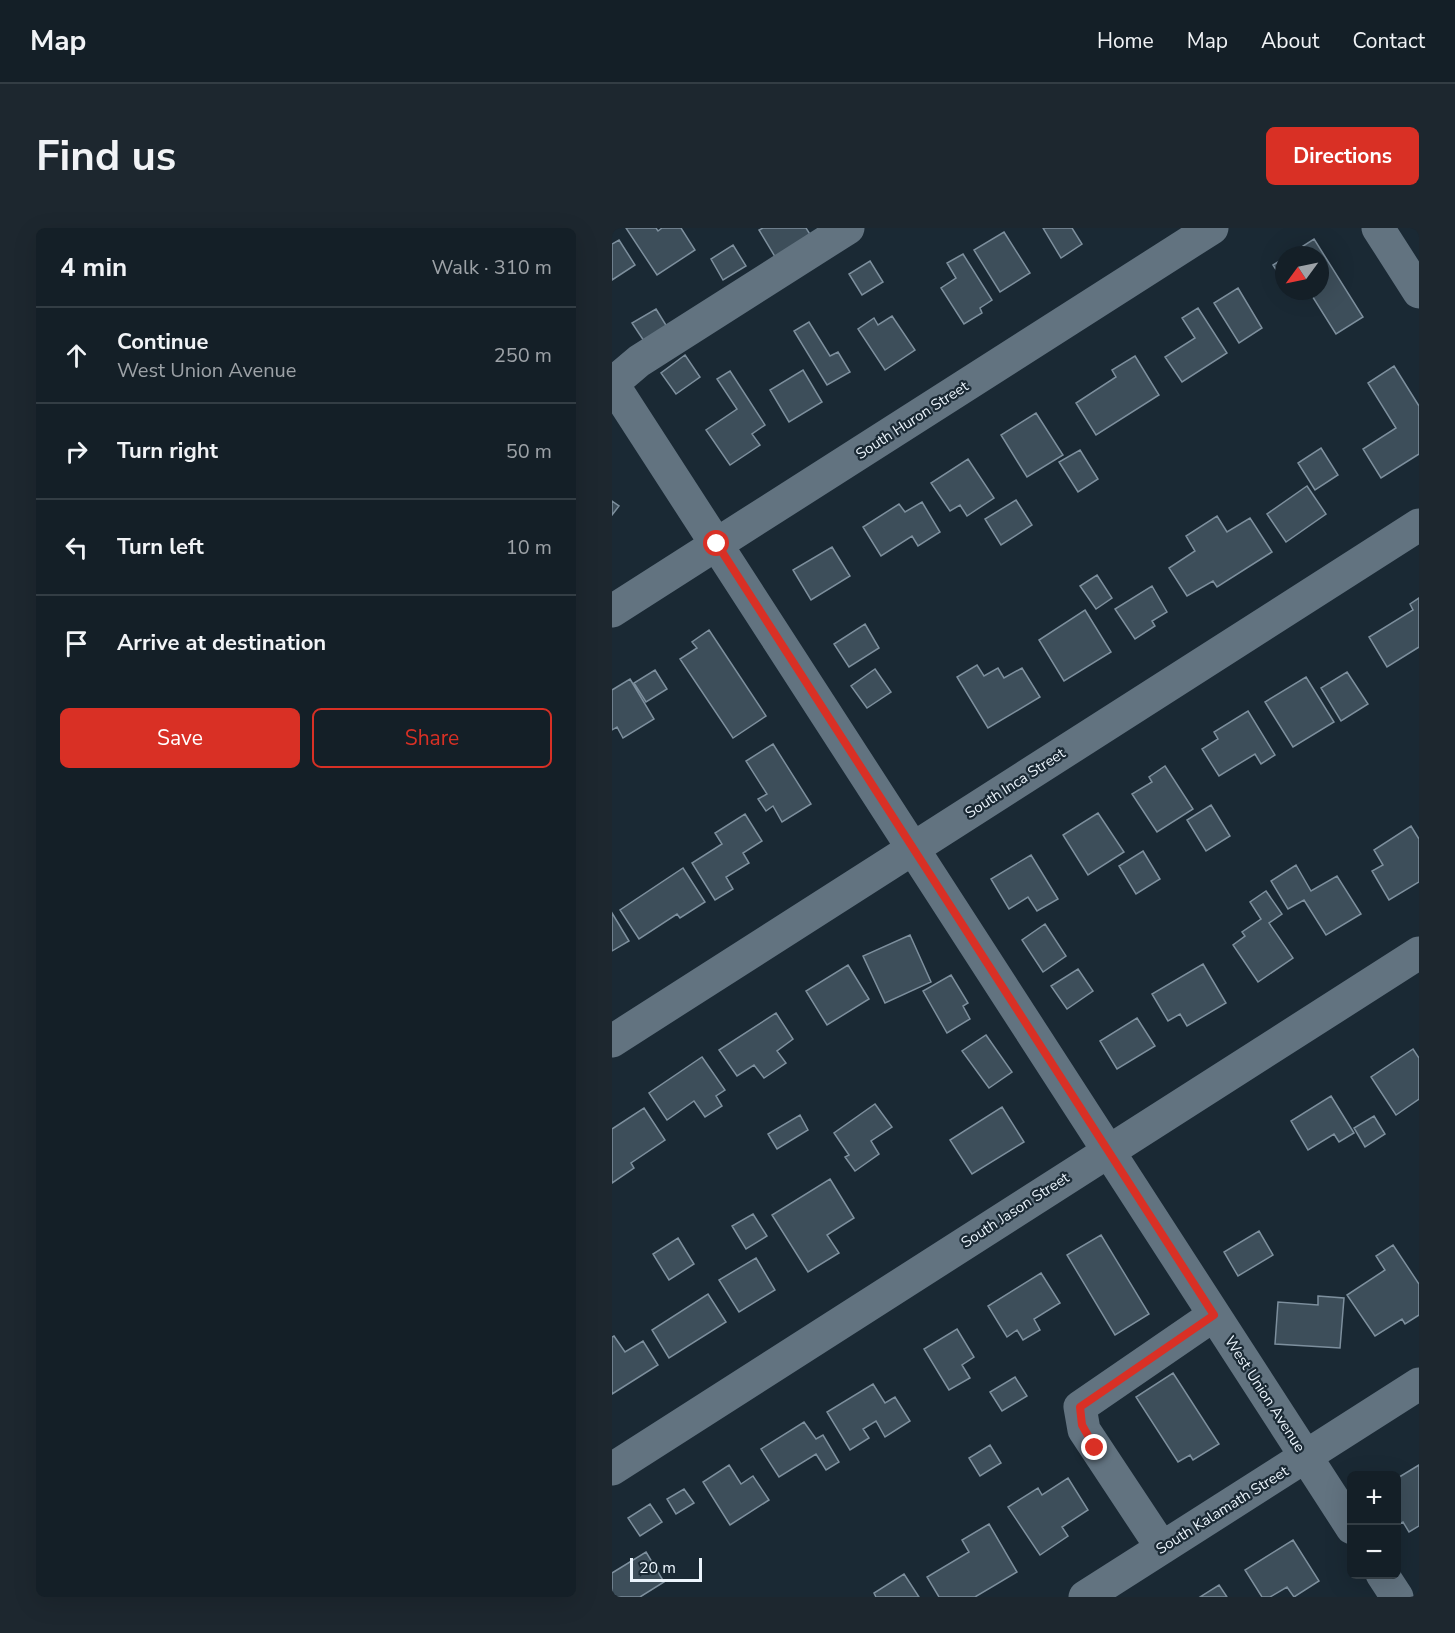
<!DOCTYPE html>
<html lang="en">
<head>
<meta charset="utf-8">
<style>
  body { margin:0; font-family:"Nunito Sans",sans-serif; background:#1d272f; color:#f1f3f6 }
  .controls { position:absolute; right:18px; bottom:18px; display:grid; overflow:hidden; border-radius:9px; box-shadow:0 6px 24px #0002 }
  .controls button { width:54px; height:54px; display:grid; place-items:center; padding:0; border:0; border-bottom:2px solid #333d44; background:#141f27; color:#f1f3f6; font:30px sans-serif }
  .compass { position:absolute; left:663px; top:18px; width:54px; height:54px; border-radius:50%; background:#141f27; box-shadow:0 6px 24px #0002; rotate:237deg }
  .scale { position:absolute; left:18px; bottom:15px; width:72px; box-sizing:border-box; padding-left:6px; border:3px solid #ebf4fc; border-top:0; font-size:16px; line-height:21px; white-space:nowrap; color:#ebf4fc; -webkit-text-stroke:4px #1a2934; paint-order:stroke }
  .stop { position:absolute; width:18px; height:18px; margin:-14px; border:4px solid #d93025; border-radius:50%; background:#fff }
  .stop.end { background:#d93025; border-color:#fff; box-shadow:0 2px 6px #0008 }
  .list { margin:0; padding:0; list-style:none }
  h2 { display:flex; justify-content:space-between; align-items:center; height:78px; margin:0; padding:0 24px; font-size:26px }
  h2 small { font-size:20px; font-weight:400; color:#9da2a7 }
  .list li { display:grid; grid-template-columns:39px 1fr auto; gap:18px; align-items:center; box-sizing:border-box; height:96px; padding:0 24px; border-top:2px solid #333d44 }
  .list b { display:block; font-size:22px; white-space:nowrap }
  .list p { margin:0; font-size:20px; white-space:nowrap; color:#9da2a7 }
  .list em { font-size:20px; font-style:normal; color:#9da2a7 }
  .actions { display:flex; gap:12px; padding:18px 24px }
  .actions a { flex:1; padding:14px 0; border:2px solid #d93025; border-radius:9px; text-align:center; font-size:21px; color:#d93025 }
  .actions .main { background:#d93025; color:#fff }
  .icon { flex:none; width:33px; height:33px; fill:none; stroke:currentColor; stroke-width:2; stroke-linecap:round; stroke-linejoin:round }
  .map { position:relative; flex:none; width:807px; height:1369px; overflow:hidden; border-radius:9px }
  header { display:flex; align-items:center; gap:36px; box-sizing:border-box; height:84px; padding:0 30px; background:#141f27; border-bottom:2px solid #333d44 }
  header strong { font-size:28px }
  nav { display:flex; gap:33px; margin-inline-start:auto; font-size:21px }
  .intro { display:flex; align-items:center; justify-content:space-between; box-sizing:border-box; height:144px; padding:0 36px }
  h1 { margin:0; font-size:42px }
  .button { padding:15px 27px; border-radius:9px; background:#d93025; color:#fff; font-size:21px; font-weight:700 }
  main { display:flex; gap:36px; padding:0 36px }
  aside { flex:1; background:#141f27; border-radius:9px; box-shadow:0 6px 24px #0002 }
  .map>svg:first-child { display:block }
</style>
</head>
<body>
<header>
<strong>Map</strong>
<nav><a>Home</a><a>Map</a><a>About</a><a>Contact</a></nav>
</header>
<div class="intro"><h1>Find us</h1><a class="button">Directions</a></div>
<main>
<aside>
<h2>4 min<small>Walk · 310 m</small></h2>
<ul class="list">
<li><svg class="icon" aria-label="ahead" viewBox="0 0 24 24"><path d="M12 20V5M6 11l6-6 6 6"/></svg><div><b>Continue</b><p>West Union Avenue</p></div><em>250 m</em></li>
<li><svg class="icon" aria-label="right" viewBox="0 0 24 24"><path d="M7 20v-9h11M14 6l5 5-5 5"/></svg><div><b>Turn right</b></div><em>50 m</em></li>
<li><svg class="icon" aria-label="left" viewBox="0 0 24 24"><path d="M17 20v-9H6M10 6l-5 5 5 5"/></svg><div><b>Turn left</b></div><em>10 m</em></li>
<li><svg class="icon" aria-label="arrive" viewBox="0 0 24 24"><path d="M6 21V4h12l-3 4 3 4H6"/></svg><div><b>Arrive at destination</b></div></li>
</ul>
<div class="actions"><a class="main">Save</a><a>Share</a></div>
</aside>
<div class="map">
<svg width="807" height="1369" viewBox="0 0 807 1369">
  <rect width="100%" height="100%" fill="#1a2934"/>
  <path fill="#3d4e5a" stroke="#7d8f9d" stroke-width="1.5" d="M14,0H44L46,3L50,0H69L83,22L45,47Z
    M151,0H194L201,11L165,32L147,2Z
    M431,0H460L470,16L449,30Z
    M392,4L418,45L388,64L362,22Z
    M702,11L751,89L724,106L697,63H708V27H677Z
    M7,12L23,37L0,52V16Z
    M121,17L134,38L111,52L99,31Z
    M351,26L380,72L368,80L370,85L352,96L329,60L344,50L335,35Z
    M672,30V54L661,37Z
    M258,33L271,54L250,67L237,46Z
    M626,60L650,100L627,115L602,75Z
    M586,80L615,125L570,154L553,129L583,110L570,90Z
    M44,81L57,102L34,116L20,95Z
    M280,88L303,122L273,142L246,101L262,90L266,97Z
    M197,94L218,128L226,124L238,144L215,157L182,103Z
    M73,127L88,149L64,166L49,145Z
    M523,128L547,167L484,207L464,175L504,149L500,142Z
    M782,138L807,178V226L769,250L751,221L784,200L756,155Z
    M191,142L210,174L177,194L158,162Z
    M118,143L153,197L140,206L148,217L118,237L94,202L125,181L105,151Z
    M424,185L451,227L415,249L389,207Z
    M709,220L726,247L703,262L686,235Z
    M468,222L486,251L466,264L447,234Z
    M356,231L382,270L355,288L348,277L338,283L319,255Z
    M695,258L714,286L674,314L655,286Z
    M404,272L420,297L389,317L373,291Z
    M0,273L7,278L0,287Z
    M310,274L328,304L306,318L300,308L269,328L251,299L287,276L293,284Z
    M605,288L615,304L638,290L660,324L605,359L601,353L575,368L557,340L583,323L574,308Z
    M220,319L238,348L199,372L181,342Z
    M485,347L500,370L484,381L468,358Z
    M540,358L555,384L540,393L543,398L523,411L503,381Z
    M807,370V419L775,439L757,409L801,382L798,376Z
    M473,382L499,424L452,453L427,412Z
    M253,396L267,420L237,439L222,416Z
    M97,402L154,488L121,510L68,431L85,420L80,414Z
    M365,437L372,448L386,440L392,450L410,440L428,469L376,500L345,449Z
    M263,441L279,464L255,480L239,458Z
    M43,442L55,461L34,474L22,455Z
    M735,444L756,476L729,493L709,460Z
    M694,449L722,494L681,519L653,474Z
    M18,451L42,491L11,510L5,499L0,502V462Z
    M636,483L663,527L649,536L643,526L607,548L590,521L606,511L602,504Z
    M161,516L199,576L170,594L161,578L154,583L146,571L155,566L134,533Z
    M553,538L581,581L545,604L520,566L540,554L537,549Z
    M599,577L618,608L594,623L575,592Z
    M486,585L512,624L476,647L451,607Z
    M133,586L150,613L131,625L137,635L114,649L121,661L103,672L80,635L110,616L103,605Z
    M799,598L807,611V654L777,672L760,643L771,637L762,622Z
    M531,623L548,651L524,666L507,638Z
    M419,627L446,671L425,683L416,669L397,681L379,651Z
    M684,637L699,663L725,648L749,686L714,707L692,672L676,681L659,653Z
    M71,640L93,674L68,690L65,686L27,711L8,682Z
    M654,663L670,686L657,695L681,730L646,754L621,717L633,708L630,704L649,691L638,674Z
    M0,685L17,713L0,723Z
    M433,696L454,728L431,744L410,712Z
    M298,707L319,754L273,775L251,728Z
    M591,736L614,775L575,798L568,786L556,793L540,766Z
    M236,737L257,771L215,797L194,763Z
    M466,741L481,763L455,781L439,758Z
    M339,747L356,775L351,778L358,791L335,805L311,763Z
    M164,785L181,811L165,823L174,835L152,850L142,837L125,848L107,822Z
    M525,790L543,818L505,841L488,813Z
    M374,807L400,844L377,860L350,823Z
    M801,821L807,830V871L784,887L759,849Z
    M90,829L113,862L104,868L110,878L93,889L82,873L55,892L37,865Z
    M719,868L742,905L727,914L722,906L696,922L679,893Z
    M263,876L280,899L259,913L267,926L243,943L233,929L237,927L222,905Z
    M390,879L412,914L360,946L338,912Z
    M32,880L53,912L19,935L22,940L0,955V901Z
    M188,887L196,902L165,921L156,906Z
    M762,888L773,906L753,919L742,900Z
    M218,951L242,990L215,1007L227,1025L196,1044L160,987Z
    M141,986L155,1008L134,1021L120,998Z
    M647,1003L661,1027L626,1048L612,1024Z
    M489,1007L537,1086L503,1107L455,1027Z
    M66,1010L82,1036L57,1052L41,1026Z
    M781,1017L807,1056V1087L793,1096L790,1091L763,1108L735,1067L773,1042L764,1028Z
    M144,1030L163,1062L127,1084L107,1052Z
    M429,1045L448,1075L422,1091L428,1102L411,1112L405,1102L395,1109L376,1078Z
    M96,1066L114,1094L57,1130L40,1102Z
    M706,1068L732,1070L728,1120L663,1116L666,1074L706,1077Z
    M345,1101L362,1129L350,1137L358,1150L337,1162L312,1121Z
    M2,1108L13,1124L31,1113L46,1137L0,1166V1109Z
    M561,1145L607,1216L581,1232L578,1227L566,1234L524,1169Z
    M403,1149L415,1168L390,1183L378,1164Z
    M261,1156L273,1175L283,1169L298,1193L273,1209L264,1193L251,1201L257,1210L238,1222L215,1184Z
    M192,1194L204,1211L211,1207L227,1234L214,1242L204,1226L167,1249L149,1221Z
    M378,1217L389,1235L368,1248L357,1230Z
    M117,1237L129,1256L141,1248L157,1272L118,1297L91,1254Z
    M807,1237V1298L797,1304L791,1294L784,1298V1251Z
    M456,1250L476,1282L450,1299L456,1308L428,1327L396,1279L426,1260L430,1267Z
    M72,1261L82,1275L64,1286L55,1271Z
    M38,1276L50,1294L28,1308L16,1290Z
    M377,1296L405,1344L363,1369H327L315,1349L357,1324L350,1312Z
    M681,1312L707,1353L682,1369L675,1359L658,1369H650L633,1342Z
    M34,1324L52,1354L28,1369H0V1345Z
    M292,1346L307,1369H264L262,1365Z
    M607,1357L615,1369H588Z"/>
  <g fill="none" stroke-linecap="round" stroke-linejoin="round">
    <path stroke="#627380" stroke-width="33" d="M766,0L807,64
      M0,155L740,1300
      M0,156L27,133L236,0
      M0,383L600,0
      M0,813L807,297
      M0,1241L807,725
      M550,1320L472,1202L468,1179L602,1087
      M770,1346L785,1369
      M473,1369L807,1156"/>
  </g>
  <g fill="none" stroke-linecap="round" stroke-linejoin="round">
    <path stroke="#d93025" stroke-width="8" d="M105,316L602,1087L468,1179L470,1197L483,1220"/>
  </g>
  <g text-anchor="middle" stroke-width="4.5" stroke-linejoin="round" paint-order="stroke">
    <g font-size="15" fill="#ebf4fc" stroke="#1a2934">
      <text transform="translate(300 192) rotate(-33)" y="5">South Huron Street</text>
      <text transform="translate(403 555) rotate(-33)" y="5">South Inca Street</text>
      <text transform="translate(403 982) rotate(-33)" y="5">South Jason Street</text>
      <text transform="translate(653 1166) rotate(57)" y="5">West Union Avenue</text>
      <text transform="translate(610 1282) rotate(-32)" y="5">South Kalamath Street</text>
    </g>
  </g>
</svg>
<div class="controls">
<button>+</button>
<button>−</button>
</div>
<svg class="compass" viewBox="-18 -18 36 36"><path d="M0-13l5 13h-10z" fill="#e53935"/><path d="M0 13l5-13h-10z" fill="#9da2a7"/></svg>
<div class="scale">20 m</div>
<div class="stop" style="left:105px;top:316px"></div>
<div class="stop end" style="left:483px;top:1220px"></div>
</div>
</main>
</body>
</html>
